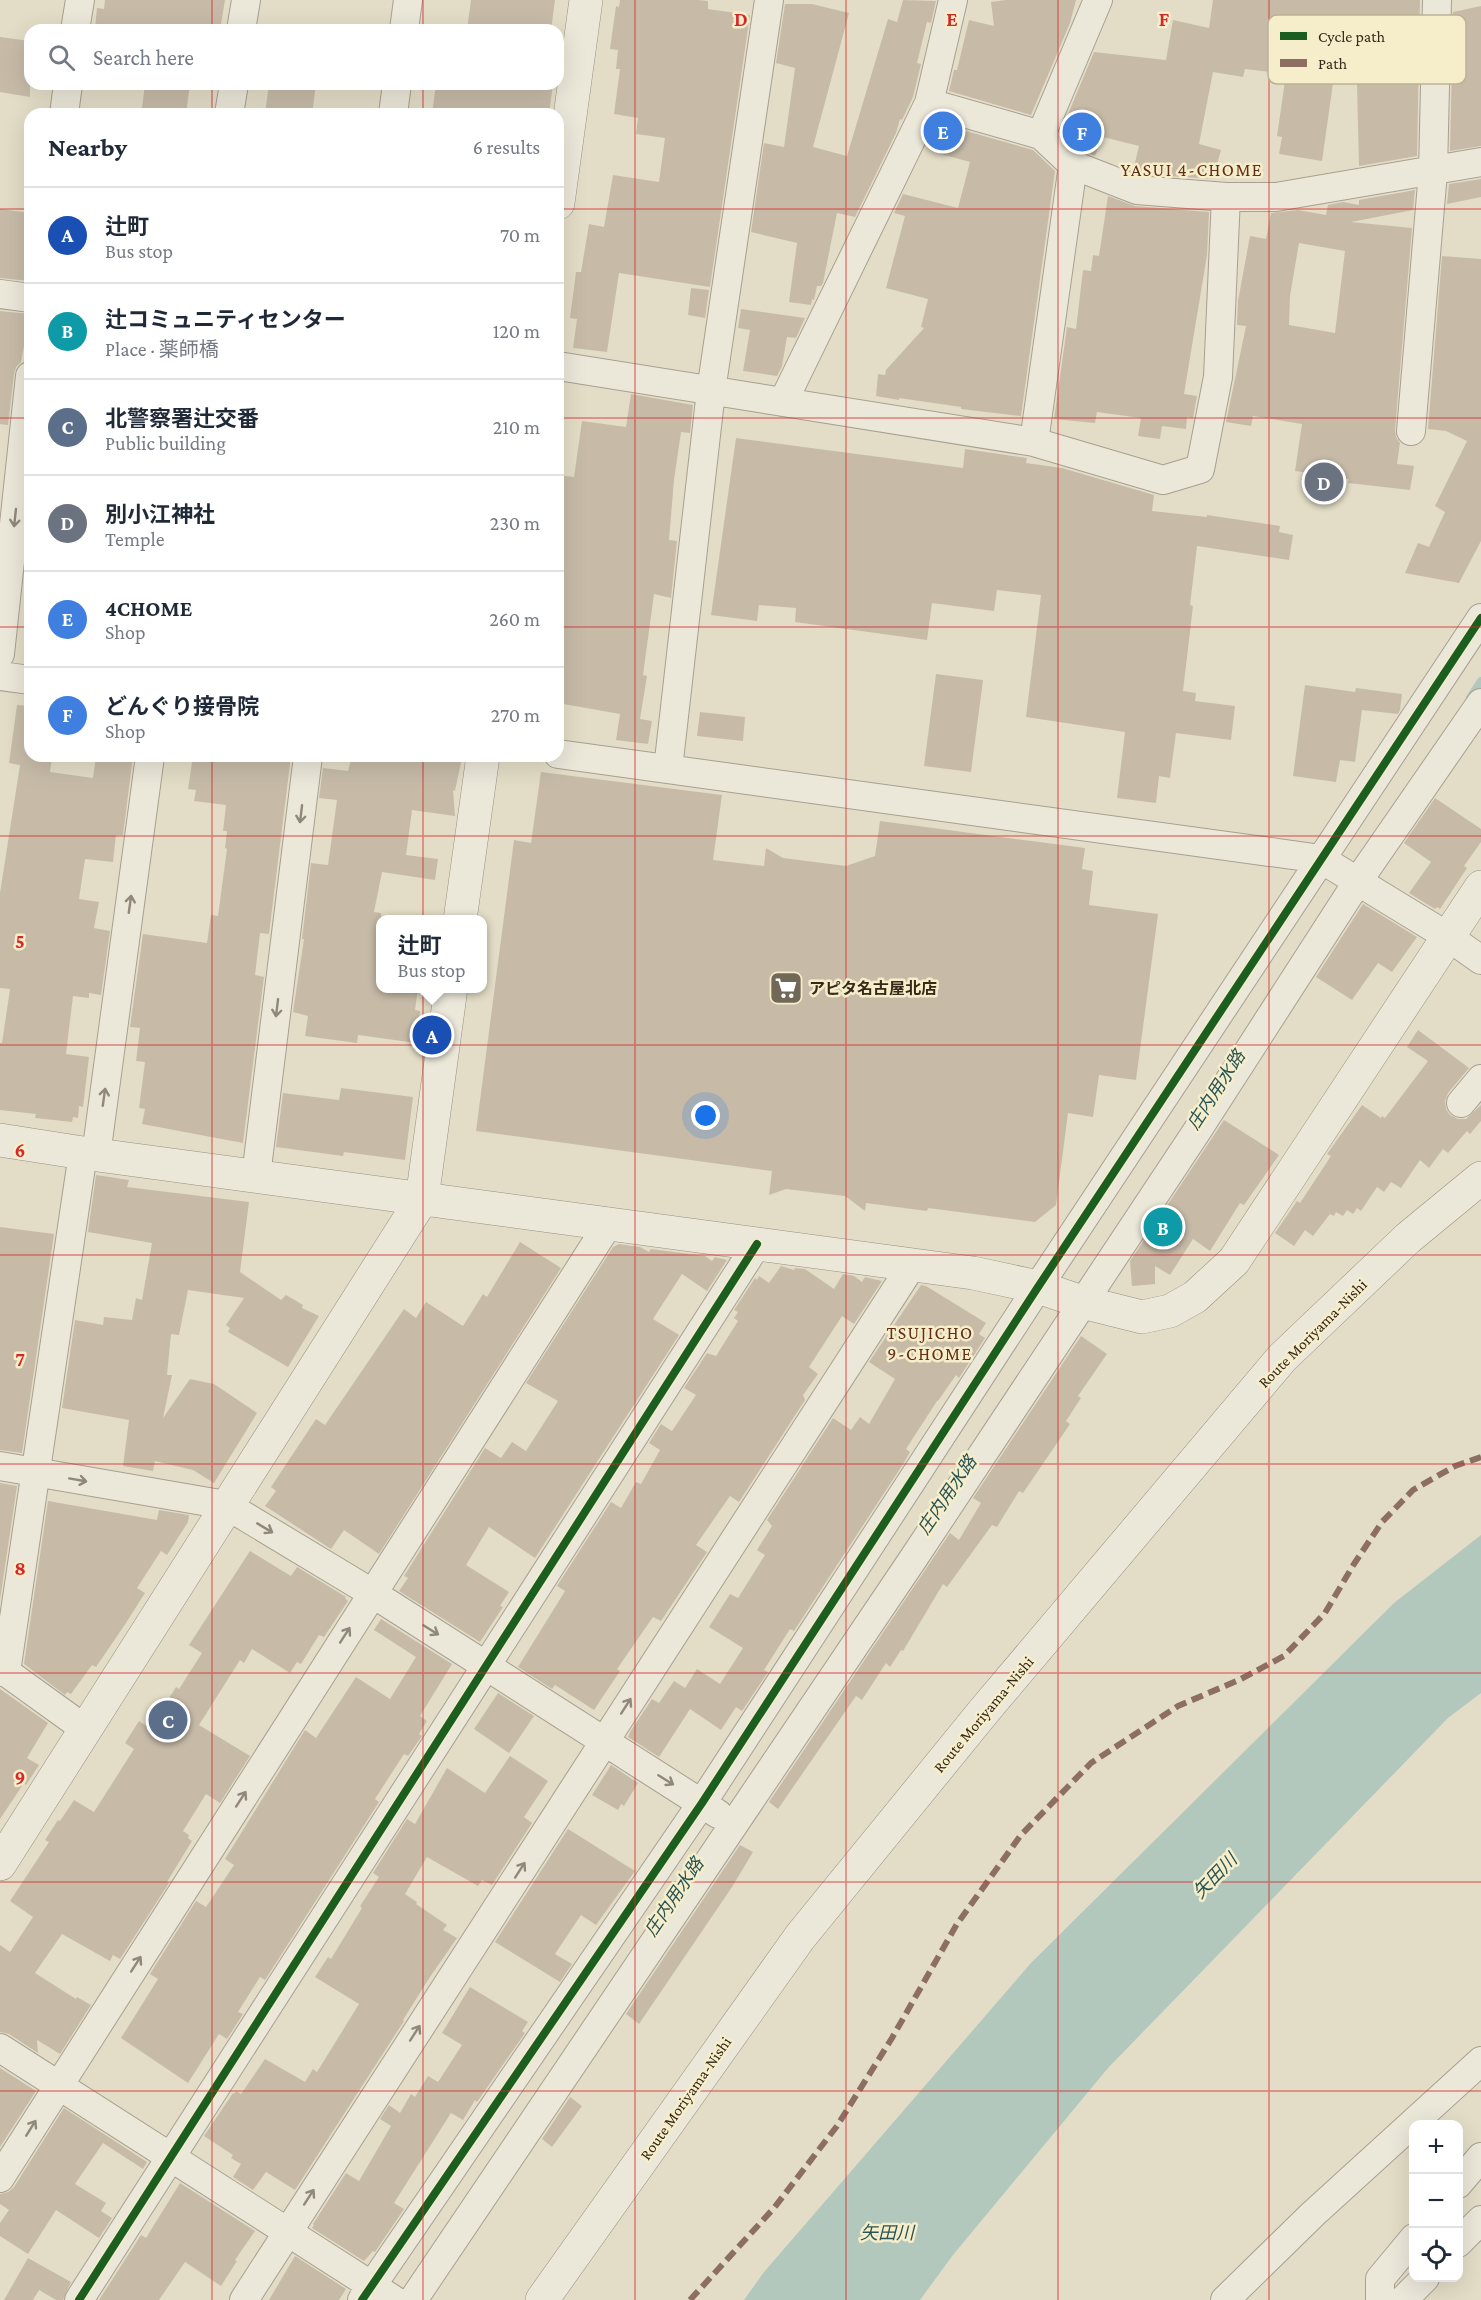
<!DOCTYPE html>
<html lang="en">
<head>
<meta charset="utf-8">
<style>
  body { margin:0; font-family:"Crimson Pro","Noto Sans JP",serif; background:#f6f6f7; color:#1f2937 }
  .controls { position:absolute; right:18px; bottom:18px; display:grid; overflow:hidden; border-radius:12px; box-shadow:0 6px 24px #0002 }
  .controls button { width:54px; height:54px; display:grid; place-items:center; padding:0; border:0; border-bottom:2px solid #e0e1e3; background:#fff; color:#1f2937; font:30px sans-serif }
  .you { position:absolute; left:706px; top:1116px; width:21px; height:21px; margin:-15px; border:4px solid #fff; border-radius:50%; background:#1a73e8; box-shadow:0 0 0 9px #1a73e833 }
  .badge { display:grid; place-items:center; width:39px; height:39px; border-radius:50%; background:#2563eb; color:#fff; font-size:20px; font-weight:700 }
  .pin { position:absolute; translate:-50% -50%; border:3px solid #fff; box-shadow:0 2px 6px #0006 }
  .popup { position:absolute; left:376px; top:915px; width:111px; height:78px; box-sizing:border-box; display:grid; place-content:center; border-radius:12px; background:#fff; filter:drop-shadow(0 2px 4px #0005); font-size:20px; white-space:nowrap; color:#747a83 }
  .popup b { font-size:22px; color:#1f2937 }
  .popup::after { content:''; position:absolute; left:50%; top:100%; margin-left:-12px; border:12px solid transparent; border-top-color:#fff }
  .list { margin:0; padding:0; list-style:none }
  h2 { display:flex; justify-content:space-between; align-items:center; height:78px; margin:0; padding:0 24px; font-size:26px }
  h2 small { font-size:20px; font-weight:400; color:#747a83 }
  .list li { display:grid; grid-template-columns:39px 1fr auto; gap:18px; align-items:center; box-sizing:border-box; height:96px; padding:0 24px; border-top:2px solid #e0e1e3 }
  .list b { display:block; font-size:22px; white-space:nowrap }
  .list p { margin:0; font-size:20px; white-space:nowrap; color:#747a83 }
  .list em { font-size:20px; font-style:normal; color:#747a83 }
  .icon { flex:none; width:33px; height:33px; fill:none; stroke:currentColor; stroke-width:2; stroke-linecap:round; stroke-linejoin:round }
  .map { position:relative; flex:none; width:1481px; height:2300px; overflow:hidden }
  .search { position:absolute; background:#fff; box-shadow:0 6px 24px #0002; left:24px; top:24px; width:540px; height:66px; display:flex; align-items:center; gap:15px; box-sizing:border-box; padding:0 21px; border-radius:18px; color:#747a83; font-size:22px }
  .panel { position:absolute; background:#fff; box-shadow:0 6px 24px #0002; left:24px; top:108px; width:540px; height:654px; border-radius:18px }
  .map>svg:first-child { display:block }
</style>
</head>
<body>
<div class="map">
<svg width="1481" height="2300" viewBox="0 0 1481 2300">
  <rect width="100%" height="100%" fill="#e3ddc7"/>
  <path fill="#b3c8bd" d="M1481,1535V1693L1448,1718L1108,2068L953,2255L920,2300H744L764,2272L1031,1963L1394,1603Z"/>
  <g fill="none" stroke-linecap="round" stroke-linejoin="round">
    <path stroke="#b3c8bd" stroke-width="8" d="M1470,698L1481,681"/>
  </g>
  <path fill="#c7bba8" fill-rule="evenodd" d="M105,0H225L220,30H102L95,28L97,8L104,9Z
    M471,0H555L551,30H467Z
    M620,0H698L708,1V9L750,15L710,287L619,273L607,352L573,348L577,319L570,318L576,272H581L589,224L604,227L613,175L659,182L665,138L636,134L638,118L614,114L620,69H616L618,50L610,49L616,6L619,7Z
    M903,0L936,1L931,23L927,22L917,63L921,64L913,97L902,120L900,119L896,133L855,217L837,213L823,283L821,286H817L814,300L812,299L811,305L789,302L797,243L751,232L764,143L784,147L795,68L776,63L785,4H812L849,13L813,147L847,156L888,19L897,22Z
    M1006,0H1076L1070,23L1031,115L949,91L954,70H957L969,20L994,26L991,2Z
    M1213,0H1420L1417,156L1359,166L1356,42L1339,41L1322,161L1279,154L1282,137L1277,136L1286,74L1245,69L1243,77L1213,72L1199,144L1221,150L1213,179L1141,174L1133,171L1139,146L1103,137L1095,156L1082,151L1061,131L1094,52L1166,60L1173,20L1209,28Z
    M1481,6V146L1450,151L1453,12Z
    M0,37L30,41V97L0,92Z
    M145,84H190L186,114L147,111V108H142Z
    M269,84H316L312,114H265Z
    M436,84L482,88V84H553L549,114H432Z
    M938,123L1033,150L1055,171L1021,416L961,409V407L899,398V400L876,396L878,374L885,375L886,370L924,328L921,327L928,299L886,288L905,216L894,213L903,194L958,208L970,162L937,153L938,149L935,148L940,130L935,129Z
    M1481,179V197L1447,204L1449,184Z
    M1415,190L1413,210L1351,222L1412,228L1395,430L1396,437L1400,443L1397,464L1414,466L1410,490L1348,483L1349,479L1295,471L1302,424L1253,416L1251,426L1226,422L1246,326L1237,325L1238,301L1250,236L1266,239L1271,213L1298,210L1326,215L1328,205L1343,202L1359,205V200ZM1299,243L1345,251L1335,333L1289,325L1290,296Z
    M1108,196L1135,206L1209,212L1207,255L1184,394L1197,396L1193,418L1187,417L1186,429L1162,426L1160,439L1138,436L1141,418L1097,412L1095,423L1054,419L1067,327L1076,329L1083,270L1091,271L1093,255L1099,256Z
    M0,209L30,213V281L0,278Z
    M1442,256L1481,259V541L1459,583L1405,573L1418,543L1429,547L1445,512L1435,506L1467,441L1446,431L1428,429Z
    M691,288L709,290L705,318L688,315Z
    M741,309L805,318L796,338L787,337L782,366L777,376L743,371L750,330L738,328Z
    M0,311L30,314L21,362L16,367L14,374L8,425L0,424Z
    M631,394L693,405L690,433L681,432L674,480L669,540L677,541L671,598L654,594L643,675L647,676L640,719L652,721L648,744L616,740L620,714L558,703V475L574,477L582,421L626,427Z
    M736,438L963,468L965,449L1027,458L1026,463L1062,468L1154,495L1152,511L1207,517V515L1280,526L1279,532L1293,535L1289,560L1197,546L1190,605L1193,606L1183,691L1196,693L1195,701L1235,706L1231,740L1176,733L1170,778L1159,776L1156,803L1117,798L1125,732L1026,717L1041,595L997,590L994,611L932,603L927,640L795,622L796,608L759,605L757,621L711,615Z
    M936,674L983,680L971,772L924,766Z
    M1305,685L1355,692L1356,688L1402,694L1400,710L1398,714L1362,710L1355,762L1340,760L1336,782L1293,776Z
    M17,705L30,706V756H52L50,772L93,778L96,756H133L123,835H116L113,862L85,859L79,899L99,902L94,928L110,931L101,995L89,993V998L73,996L66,1054L89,1057L83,1107L79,1106L78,1118L73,1117L72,1122L35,1118L36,1114L0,1110V1043H2L10,989L0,988V893L20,765L9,763Z
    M700,712L745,717L743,741L697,736Z
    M193,756H291L269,934L260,933L255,975L264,977L243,1143L142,1124L145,1109L139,1108L145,1062L136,1061L140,1028L130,1027L143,934L207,943L211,915L218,916L227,849L225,848L227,831H223L226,805L194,801L196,790L188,789Z
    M352,756H449L462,758L455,791L453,790L455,816L412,810L406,855L438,859L435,880L382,872L374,912L381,913V988H418L415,1010L420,1011L416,1043L358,1035L357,1043L305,1036L308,1016L293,1012L304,939H302L311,863L328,865L337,800L319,798L323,768L348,771Z
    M541,772L722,795L713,860L764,866L766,848L783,858L846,866L875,856L880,821L1085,848L1082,869L1093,871L1089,905L1158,914L1136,1080L1099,1075L1093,1117L1068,1113L1056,1205L1035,1222L928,1208L927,1211L866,1203L865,1211L845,1196L786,1189L769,1195L772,1171L476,1131L514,840L531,843Z
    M1435,798L1481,829V842L1464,866L1467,868L1440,909L1437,907L1435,909L1409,893L1431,862L1404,843Z
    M1363,904L1417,937L1392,972L1378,963L1352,1000L1316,977Z
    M1418,1030L1469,1068L1448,1093L1445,1101L1446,1109L1450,1115L1458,1119H1466L1481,1105V1121L1470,1134L1467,1131L1448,1153L1443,1149L1429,1168L1420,1160L1401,1188L1391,1182L1384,1192L1377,1187L1361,1211L1357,1208L1353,1214L1347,1210L1343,1216L1336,1212L1334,1216L1330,1214L1313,1236L1305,1230L1294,1246L1275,1233L1297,1201L1300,1203L1331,1156L1327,1154L1362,1105L1381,1118L1382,1116L1385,1118L1428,1061L1407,1047Z
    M341,1088L413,1097L405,1160L344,1152L343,1156L276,1147L283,1093L339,1100Z
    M1224,1120L1279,1155L1244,1205L1240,1203L1210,1251L1193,1239L1170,1275L1155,1266V1284L1132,1286L1130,1261Z
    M96,1175L129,1180L127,1187L249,1202L240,1272L281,1300L286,1295L303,1305L302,1308L319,1316L288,1367L228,1332L230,1328L226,1325L244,1298L188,1290L179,1335L171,1334L167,1375H172L163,1418L190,1379L214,1384L257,1413L214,1483L193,1470L155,1461L153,1471L123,1466L129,1420L62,1408L75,1320L103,1325L104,1317L132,1320L136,1298L142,1300L152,1243L88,1232Z
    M0,1227L54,1234L22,1453L0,1450Z
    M520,1242L561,1268L379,1554L344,1530L331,1549L265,1506L276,1491L271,1487L316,1419L325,1425L404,1309L416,1318L426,1302L463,1326L483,1294L487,1297Z
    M619,1244L640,1247L649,1252L651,1249L705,1256L712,1261L715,1257L727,1260L707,1291L682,1274L653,1319L679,1335L535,1558L489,1527L466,1565L509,1592L500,1606L503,1607L480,1642L399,1591L408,1578L404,1576L485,1448L501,1458L512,1442L526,1451L558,1401L526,1383L613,1247Z
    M781,1266L794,1270L795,1268L805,1269L834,1289L843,1274L854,1276L862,1282L865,1277L882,1281L854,1324L842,1316L809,1367L818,1374L803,1395L805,1400L739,1502L730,1496L696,1545L707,1552L661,1621L653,1617L617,1669L620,1671L594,1710L555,1685L552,1689L518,1667L565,1591L557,1586L611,1502L621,1508L636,1482L641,1484L660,1450L649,1443L661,1424L672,1431L696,1395L684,1388L707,1353L716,1356L738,1321L734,1318L738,1312L734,1310L755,1278L757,1280L759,1276L769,1283Z
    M921,1285L926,1286L986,1323L979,1334L985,1338L959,1378L956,1375L938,1401H937L906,1449L910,1452L905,1461L794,1631L790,1629L764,1670L768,1672L742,1711L736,1707L721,1730L690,1709L659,1757L628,1737L630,1732L652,1699L659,1703L674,1681L685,1688L697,1669L720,1684L743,1648L709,1627L730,1594L738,1598L765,1555L757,1550L772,1526L767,1520L833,1418L851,1430L860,1417L869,1424L895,1379L869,1362Z
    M1081,1336L1107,1354L1078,1396L1081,1398L1066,1421L1070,1424L1023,1493L1019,1491L997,1527L992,1525L947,1587L943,1584L903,1651L901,1650L890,1667L886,1663L862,1700L856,1696L778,1809L769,1802L950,1533L959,1540L981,1503L973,1498Z
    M0,1483L17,1486L0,1600Z
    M48,1501L157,1520L159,1510L189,1515L188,1522L167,1555L161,1551L137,1588L145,1593L124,1626L96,1667L92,1665L71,1694L67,1692L65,1695L24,1664Z
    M250,1551L291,1576L297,1567L346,1597L345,1598L348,1601L324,1637L319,1635L301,1664L297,1662L290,1673L252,1649L244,1663L240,1660L199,1725L250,1756L220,1803L206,1794L183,1831L189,1835L188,1838L192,1841L167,1882L169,1883L120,1959L113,1955L110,1961L62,1934L35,1973L76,1999L77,1997L91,2005L60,2054L37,2040L38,2053L9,2034L0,2032V1945L10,1952L33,1917L10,1901L49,1842L45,1840L58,1820L60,1821L74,1800L94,1812L134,1749L125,1743L139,1721L146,1726L159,1704L164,1706L176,1687L179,1689L202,1653L189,1645Z
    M381,1619L452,1664L420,1716L427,1721L419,1734L422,1736L408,1756L404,1754L375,1799L379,1802L265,1980L260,1977L238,2012L243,2014L227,2039L219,2034L188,2083L121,2038L158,1979L150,1974L196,1901L206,1907L234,1865L225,1859L305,1730L316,1738L356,1677L390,1699L416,1657L374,1630Z
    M0,1689L48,1723L27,1758L39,1765L26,1785L24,1783L0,1819Z
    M498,1693L534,1716L509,1753L474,1729Z
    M510,1756L548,1781L524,1817L532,1823L492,1885L482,1880L478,1886L427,1857L405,1894L417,1902L416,1904L447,1925L443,1930L457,1938L428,1980L403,2020L404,2021L295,2190L266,2172L253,2190L233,2177L241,2164L231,2158L233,2155L204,2136L233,2093L234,2094L236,2091L241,2094L265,2059L305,2082L313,2069L317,2072L359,2004L315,1977L328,1957L331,1959L362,1908L360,1906L379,1877L373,1873L407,1819L415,1824L447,1768L485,1793Z
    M611,1765L638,1783L624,1806L621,1804L618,1810L592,1795Z
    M568,1829L635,1871L596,1925L581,1915L555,1954L572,1964L560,1982L495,1942Z
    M740,1845L753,1852L732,1887L639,2024L626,2014Z
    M470,1987L528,2022L522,2031L525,2033L477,2102L475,2100L463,2120L451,2113L394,2203L404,2209L375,2252L373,2251L364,2261L312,2228L314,2225L313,2224L346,2173L359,2181L391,2126L380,2119L389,2105L400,2113L411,2094L415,2097L428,2076L438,2082L462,2045L442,2033Z
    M0,2068L36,2091L0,2147Z
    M570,2097L582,2106L552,2147L542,2139Z
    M64,2108L147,2162L143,2169L103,2143L75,2184L106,2203L101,2211L112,2218L99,2238L56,2210L28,2254L0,2236V2223L9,2210L0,2204V2194L8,2192L14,2187Z
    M180,2183L255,2231L235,2260L237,2261L221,2286L185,2262L159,2300H99L141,2235L146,2238Z
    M295,2256L346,2289L339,2300H269Z
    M28,2258L71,2282L63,2300H56L39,2290L33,2300H4Z"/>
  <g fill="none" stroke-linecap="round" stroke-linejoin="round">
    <g stroke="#a7a091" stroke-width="30">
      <path id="street" d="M75,30L80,0
        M241,30L246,0
        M404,30L408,0
        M929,103L953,0
        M64,114L68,84
        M229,114L234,84
        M393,114L397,84
        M1041,135L1098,0
        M0,294L30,298
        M558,366L1034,442L1163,480L1200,469L1218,377L1226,197
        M783,402L929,103L1041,135L1073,165L1137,190L1226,197H1276L1481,162
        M1411,431L1433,172L1437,0
        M1034,442L1073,165
        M0,654L30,376
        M0,676L30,680
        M558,754L1321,859L1447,936L1481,960
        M668,769L711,391L769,0
        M1461,1103L1481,1079
        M96,1155L150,756
        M256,1176L308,756
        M0,1466L226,1505L372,1593L718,1814
        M0,1672H6L85,1729
        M6,1672L83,1153
        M0,2048L394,2300
        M0,2178L609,1223
        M1458,2184L1481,2157
        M1458,2243L1481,2220
        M79,2300L757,1244
        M244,2300L912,1265
        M362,2300L702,1803L1038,1287L1481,618
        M413,2300L911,1562L1197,1131L1358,881L1481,703
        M1225,2300L1313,2214L1481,2061
        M1380,2300V2279L1414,2238
        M1403,2300L1425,2278"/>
    </g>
    <g stroke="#979081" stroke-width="34">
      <path id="secondary" d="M558,203L586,0
        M460,920L483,756
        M0,1140L83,1153L973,1273L1038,1287L1082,1302L1142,1317L1170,1311L1195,1297L1234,1261L1481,887
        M0,1864L422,1199L451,988
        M542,2300L800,1937L984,1711L1282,1358L1408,1238L1481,1178"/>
    </g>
    <use href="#street" stroke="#ebe7d9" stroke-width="28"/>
    <use href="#secondary" stroke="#ebe7d9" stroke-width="33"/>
    <path stroke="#8d6e63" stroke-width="6" stroke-dasharray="12 6" stroke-linecap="butt" d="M690,2300L774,2208L837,2126L892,2038L957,1924L1021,1835L1091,1763L1178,1706L1239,1680L1284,1656L1325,1613L1354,1564L1382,1522L1413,1490L1455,1466L1481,1457"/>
    <g stroke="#f6edca" stroke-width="11">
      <path id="cycleway" d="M79,2300L757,1244
        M362,2300L702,1803L1038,1287L1481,618"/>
    </g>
    <use href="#cycleway" stroke="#1b5e20" stroke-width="8"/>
  </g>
  <defs><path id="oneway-shaft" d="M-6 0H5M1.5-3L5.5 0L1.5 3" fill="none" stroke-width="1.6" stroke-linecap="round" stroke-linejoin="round" transform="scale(1.5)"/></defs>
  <g stroke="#90887a">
    <use href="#oneway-shaft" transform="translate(15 518) rotate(96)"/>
    <use href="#oneway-shaft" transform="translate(301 814) rotate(97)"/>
    <use href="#oneway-shaft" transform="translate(130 904) rotate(-82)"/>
    <use href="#oneway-shaft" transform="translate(277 1008) rotate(97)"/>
    <use href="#oneway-shaft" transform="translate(104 1097) rotate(-82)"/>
    <use href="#oneway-shaft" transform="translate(78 1480) rotate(10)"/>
    <use href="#oneway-shaft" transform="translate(265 1528) rotate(31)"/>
    <use href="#oneway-shaft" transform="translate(431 1630) rotate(32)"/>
    <use href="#oneway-shaft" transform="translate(345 1635) rotate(-57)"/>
    <use href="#oneway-shaft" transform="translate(626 1706) rotate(-57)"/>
    <use href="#oneway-shaft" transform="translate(666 1780) rotate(32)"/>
    <use href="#oneway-shaft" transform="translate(241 1799) rotate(-57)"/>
    <use href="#oneway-shaft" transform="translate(520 1870) rotate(-57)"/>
    <use href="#oneway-shaft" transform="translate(136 1964) rotate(-57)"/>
    <use href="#oneway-shaft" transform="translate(415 2033) rotate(-57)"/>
    <use href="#oneway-shaft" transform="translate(31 2128) rotate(-58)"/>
    <use href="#oneway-shaft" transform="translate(309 2197) rotate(-57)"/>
  </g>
  <path fill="none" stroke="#d62828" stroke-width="1.5" stroke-opacity="0.55" d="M212,0V30M423,0V30M635,0V2300M846,0V2300M1058,0V2300M1269,0V2300M212,84V114M423,84V114M0,209H30M558,209H1481M0,418H30M558,418H1481M0,627H30M558,627H1481M212,756V2300M423,756V2300M0,836H1481M0,1045H1481M0,1255H1481M0,1464H1481M0,1673H1481M0,1882H1481M0,2091H1481"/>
  <defs>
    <g id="supermarket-square" transform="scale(1.725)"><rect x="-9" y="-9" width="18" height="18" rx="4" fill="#726857" stroke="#f6edca"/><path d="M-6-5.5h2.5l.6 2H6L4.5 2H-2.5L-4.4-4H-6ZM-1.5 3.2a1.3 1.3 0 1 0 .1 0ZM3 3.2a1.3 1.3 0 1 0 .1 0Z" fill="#fff"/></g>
  </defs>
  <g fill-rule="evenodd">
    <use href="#supermarket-square" x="786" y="988"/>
  </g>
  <g text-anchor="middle" stroke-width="5" stroke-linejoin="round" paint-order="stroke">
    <g font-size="16" font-weight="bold" fill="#35291a" stroke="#f6edca" text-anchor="start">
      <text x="809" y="994">アピタ名古屋北店</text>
    </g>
    <g font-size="16" fill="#35291a" stroke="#f6edca">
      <text transform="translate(1312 1333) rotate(-45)" y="6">Route Moriyama-Nishi</text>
      <text transform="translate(983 1714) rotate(-50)" y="6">Route Moriyama-Nishi</text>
      <text transform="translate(685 2098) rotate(-55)" y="6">Route Moriyama-Nishi</text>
    </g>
    <g font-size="18" letter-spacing="1.5" fill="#632e18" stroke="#f6edca">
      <text x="1192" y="176">YASUI 4-CHOME</text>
      <text x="930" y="1339">TSUJICHO<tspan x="930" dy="21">9-CHOME</tspan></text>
    </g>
    <g font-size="18" font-style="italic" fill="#285455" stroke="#f6edca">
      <text transform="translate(1216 1090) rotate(-57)" y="6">庄内用水路</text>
      <text transform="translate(947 1495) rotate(-56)" y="6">庄内用水路</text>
      <text transform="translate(1215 1876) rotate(-46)" y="6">矢田川</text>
      <text transform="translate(674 1897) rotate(-56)" y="6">庄内用水路</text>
      <text x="887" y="2239">矢田川</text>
    </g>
  </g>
  <rect x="1268" y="15" width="198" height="69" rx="9" fill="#f6edca" stroke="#bcb295" stroke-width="1.5"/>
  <rect x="1280" y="32" width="27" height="8" fill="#1b5e20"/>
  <rect x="1280" y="59" width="27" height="8" fill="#8d6e63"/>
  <g font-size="16" fill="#35291a">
    <text x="1318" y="42">Cycle path</text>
    <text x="1318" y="69">Path</text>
  </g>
  <g font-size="20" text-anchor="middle" font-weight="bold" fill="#d62828" stroke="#f6edca" stroke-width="5" stroke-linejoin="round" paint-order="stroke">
    <text x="741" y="26">D</text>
    <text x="952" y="26">E</text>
    <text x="1164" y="26">F</text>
    <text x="20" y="948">5</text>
    <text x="20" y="1157">6</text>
    <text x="20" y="1366">7</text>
    <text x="20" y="1575">8</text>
    <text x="20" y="1784">9</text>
  </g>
</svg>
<div class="controls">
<button>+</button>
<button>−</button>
<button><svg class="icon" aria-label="locate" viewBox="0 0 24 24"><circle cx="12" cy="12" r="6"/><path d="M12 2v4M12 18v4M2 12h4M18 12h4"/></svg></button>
</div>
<div class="you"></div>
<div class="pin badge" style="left:432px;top:1035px;background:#1a4fb4">A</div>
<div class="popup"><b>辻町</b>Bus stop</div>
<div class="pin badge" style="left:1163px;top:1227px;background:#0f9aa8">B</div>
<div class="pin badge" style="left:168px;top:1720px;background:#5c6f8a">C</div>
<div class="pin badge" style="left:1324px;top:482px;background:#6b7280">D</div>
<div class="pin badge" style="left:943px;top:131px;background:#3f7fe0">E</div>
<div class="pin badge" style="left:1082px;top:132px;background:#3f7fe0">F</div>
<div class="search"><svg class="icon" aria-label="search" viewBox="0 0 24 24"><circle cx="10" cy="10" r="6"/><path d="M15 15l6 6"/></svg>Search here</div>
<section class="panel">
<h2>Nearby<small>6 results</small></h2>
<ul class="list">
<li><span class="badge" style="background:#1a4fb4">A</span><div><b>辻町</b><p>Bus stop</p></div><em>70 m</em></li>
<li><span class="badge" style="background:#0f9aa8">B</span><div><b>辻コミュニティセンター</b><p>Place · 薬師橋</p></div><em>120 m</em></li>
<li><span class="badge" style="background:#5c6f8a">C</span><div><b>北警察署辻交番</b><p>Public building</p></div><em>210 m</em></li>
<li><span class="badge" style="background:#6b7280">D</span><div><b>別小江神社</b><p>Temple</p></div><em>230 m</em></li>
<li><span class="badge" style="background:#3f7fe0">E</span><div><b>4CHOME</b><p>Shop</p></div><em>260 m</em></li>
<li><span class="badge" style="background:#3f7fe0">F</span><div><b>どんぐり接骨院</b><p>Shop</p></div><em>270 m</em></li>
</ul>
</section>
</div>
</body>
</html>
